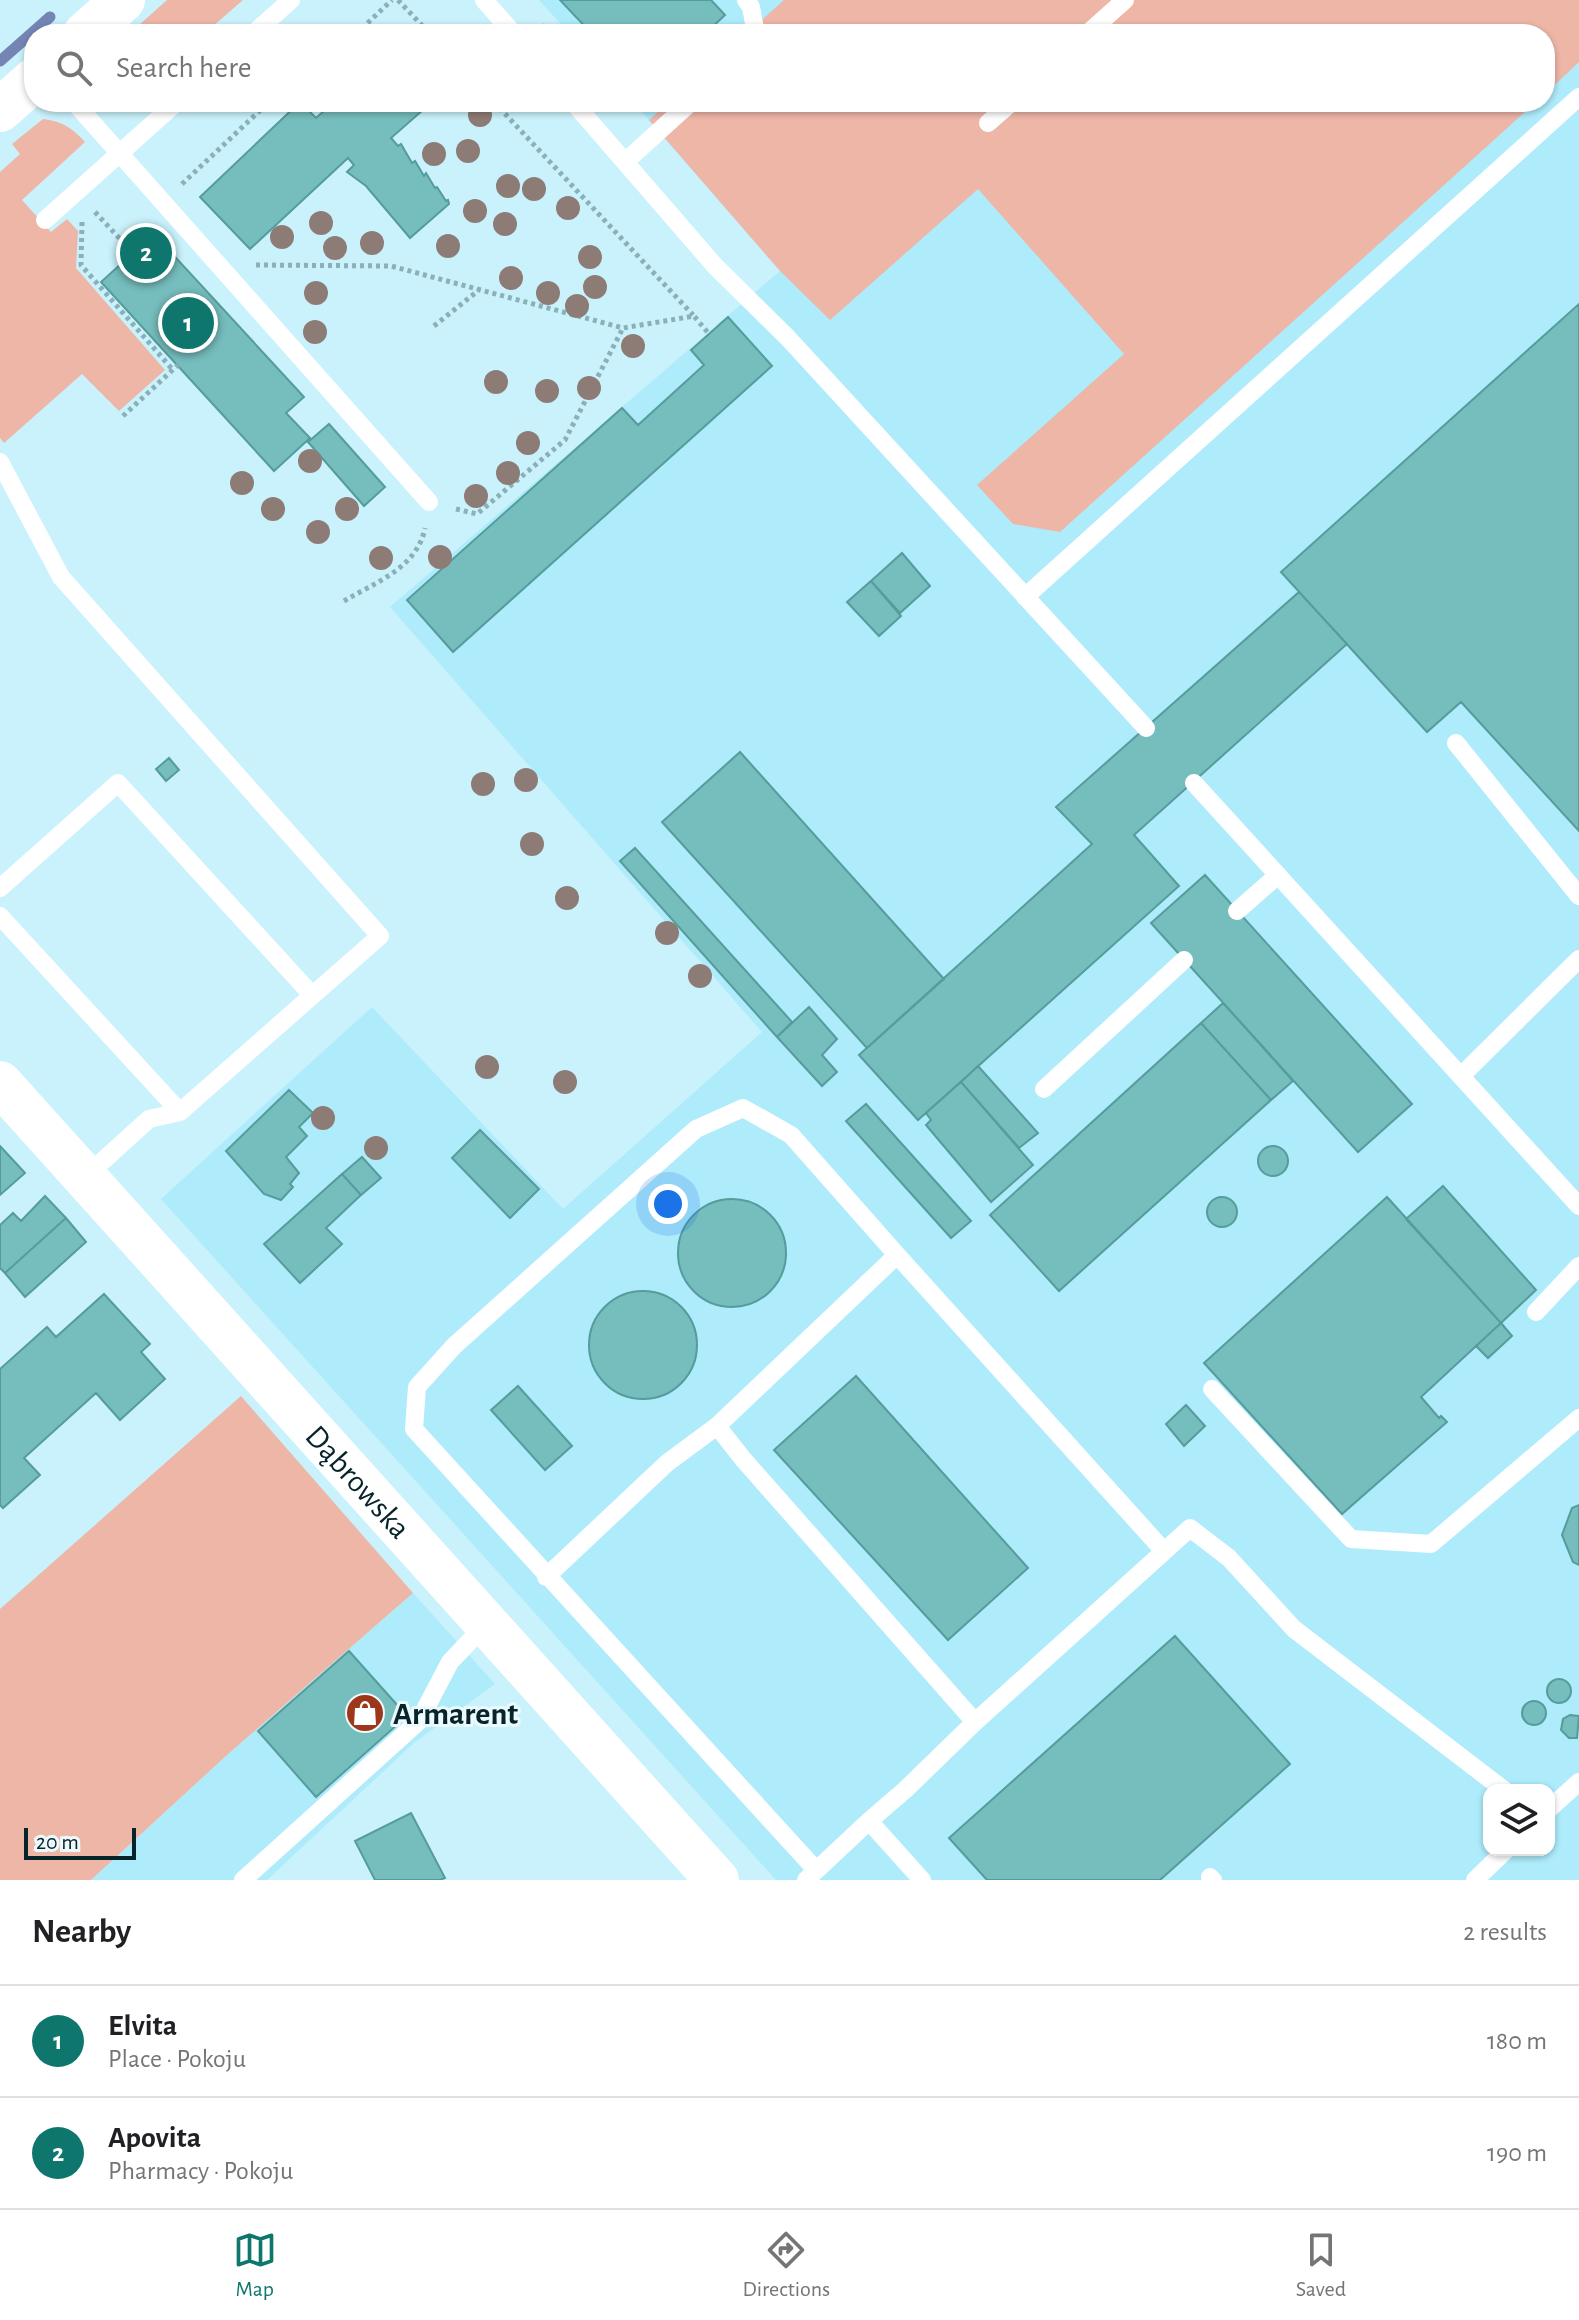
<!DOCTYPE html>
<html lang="en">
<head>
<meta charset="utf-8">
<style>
  body { margin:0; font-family:"Alegreya Sans",sans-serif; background:#f2f2f2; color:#202124 }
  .controls { position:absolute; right:24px; bottom:24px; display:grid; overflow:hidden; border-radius:16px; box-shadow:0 2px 6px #0004 }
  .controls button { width:72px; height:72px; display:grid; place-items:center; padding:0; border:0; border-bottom:2px solid #e0e0e0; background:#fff; color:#202124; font:40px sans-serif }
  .scale { position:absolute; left:24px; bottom:20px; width:112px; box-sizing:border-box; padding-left:8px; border:4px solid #07242a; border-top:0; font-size:22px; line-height:28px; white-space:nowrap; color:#07242a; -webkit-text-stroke:6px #edfafd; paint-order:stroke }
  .you { position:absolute; left:668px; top:1204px; width:28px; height:28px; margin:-20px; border:6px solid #fff; border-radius:50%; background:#1a73e8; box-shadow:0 0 0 12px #1a73e833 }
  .badge { display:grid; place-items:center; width:52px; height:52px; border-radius:50%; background:#0f766e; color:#fff; font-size:26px; font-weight:700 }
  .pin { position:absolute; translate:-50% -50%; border:4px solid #fff; box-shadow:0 2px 8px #0006 }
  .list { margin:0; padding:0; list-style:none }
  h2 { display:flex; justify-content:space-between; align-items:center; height:104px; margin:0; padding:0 32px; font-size:34px }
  h2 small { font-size:26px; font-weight:400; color:#757577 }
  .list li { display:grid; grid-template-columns:52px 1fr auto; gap:24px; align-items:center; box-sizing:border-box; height:112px; padding:0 32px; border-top:2px solid #e0e0e0 }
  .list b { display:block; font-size:30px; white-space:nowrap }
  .list p { margin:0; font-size:26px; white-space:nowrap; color:#757577 }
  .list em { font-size:26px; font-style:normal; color:#757577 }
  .icon { flex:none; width:44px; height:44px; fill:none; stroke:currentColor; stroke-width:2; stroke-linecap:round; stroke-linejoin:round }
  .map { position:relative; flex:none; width:1579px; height:1880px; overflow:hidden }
  .search { position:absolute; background:#fff; box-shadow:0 2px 6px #0004; left:24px; right:24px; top:24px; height:88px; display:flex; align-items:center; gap:20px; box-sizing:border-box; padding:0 28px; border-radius:32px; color:#757577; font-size:30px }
  .sheet { height:328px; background:#fff }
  nav { display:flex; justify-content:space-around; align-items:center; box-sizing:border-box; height:112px; border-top:2px solid #e0e0e0; background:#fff; font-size:22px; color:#757577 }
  nav a { display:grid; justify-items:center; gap:4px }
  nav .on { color:#0f766e }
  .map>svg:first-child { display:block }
</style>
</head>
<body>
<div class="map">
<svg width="1579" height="1880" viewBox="0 0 1579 1880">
  <rect width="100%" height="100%" fill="#caf2fc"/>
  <path fill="#aeebfb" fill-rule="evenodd" d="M539,0H1579V1880H776L161,1199L372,1007L563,1209L762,1032L390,607L780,271L633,102H1545V34H570ZM1489,1790H1549V1850H1489Z
    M413,1593L495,1684L415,1742L267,1880H91L227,1755Z"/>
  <path fill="#edb6a7" d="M167,0H243L204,34H129Z
    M784,0H1579V62L1545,94V34H746Z
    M669,102H1536L1060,532L1013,524L977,485L1124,354L978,189L830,320L780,271L649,120Z
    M43,119C62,121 72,128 85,142L22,200L51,232L67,219L78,231L76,268L165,370L119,411L82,374L4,443L0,438V172L20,154L12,144Z
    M241,1396L413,1593L227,1755L91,1880H0V1609Z"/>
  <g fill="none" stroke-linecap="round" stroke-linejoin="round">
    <path stroke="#7485b4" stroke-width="11" d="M0,61L50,17"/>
  </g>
  <path fill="#76bdbd" stroke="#559c9c" stroke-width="2" d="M560,0H711L725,15L705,34H592Z
    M300,102L316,118L334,102H432L391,138L398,146L401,144L412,163L415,161L424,176L426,173L435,188L437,187L446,201L448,200L449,204L410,238L366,186L347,172L354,165L348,158L250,249L200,197Z
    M154,234L304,397L286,413L310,438L274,471L101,282Z
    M1579,304V831L1461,702L1427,732L1281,572Z
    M728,317L772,366L453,652L407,600L622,408L638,425L704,365L691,350Z
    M329,424L385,487L364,506L308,442Z
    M902,553L930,586L900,613L871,581Z
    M871,581L901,616L879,636L847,602Z
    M1299,592L1347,644L1134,835L1179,886L918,1120L859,1055L1092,844L1056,807Z
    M740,752L944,979L867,1048L662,822Z
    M169,758L179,770L166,781L156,769Z
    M635,848L792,1022L777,1037L620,861Z
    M1205,875L1412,1104L1358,1152L1151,923Z
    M1223,1003L1293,1081L1271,1100L1201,1023Z
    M809,1007L837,1039L822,1055L837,1072L822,1086L777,1037Z
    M1201,1023L1271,1100L1059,1291L990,1215Z
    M978,1066L1038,1133L1019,1148L961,1082Z
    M961,1082L1033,1165L991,1202L926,1125L931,1120L926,1113Z
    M289,1090L313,1113L299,1127L307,1136L286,1157L299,1173L290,1184L293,1187L281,1200L264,1194L226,1151Z
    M866,1104L971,1221L951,1238L846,1121Z
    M480,1130L539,1189L510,1218L452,1158Z
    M1258 1161a15 15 0 1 1 30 0a15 15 0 1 1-30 0Z
    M0,1146L25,1173L0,1195Z
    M362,1157L381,1178L361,1195L342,1174Z
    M342,1174L361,1195L326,1228L342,1244L300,1283L264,1244Z
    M1443,1186L1536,1290L1501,1323L1406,1219Z
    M45,1196L66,1218L5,1273L0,1268V1225L13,1213L21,1221Z
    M1207 1212a15 15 0 1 1 30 0a15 15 0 1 1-30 0Z
    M1387,1197L1501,1323L1421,1397L1439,1418L1441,1416L1447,1422L1342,1514L1204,1363Z
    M678 1253a54 54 0 1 1 108 0a54 54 0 1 1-108 0Z
    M66,1218L86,1242L25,1297L5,1273Z
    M589 1345a54 54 0 1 1 108 0a54 54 0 1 1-108 0Z
    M104,1294L150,1344L141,1352L165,1379L120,1420L96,1393L24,1458L40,1475L3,1508L0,1505V1369L47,1327L56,1337Z
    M1501,1323L1512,1336L1488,1358L1476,1346Z
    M856,1376L1028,1568L948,1640L774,1450Z
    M518,1386L572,1446L545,1470L491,1410Z
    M1186,1405L1205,1426L1184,1446L1166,1424Z
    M1579,1505V1565L1573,1562L1562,1535L1572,1508Z
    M1175,1636L1290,1764L1160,1880H987L949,1838Z
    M349,1651L407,1716L316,1797L258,1731Z
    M1547 1691a12 12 0 1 1 24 0a12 12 0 1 1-24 0Z
    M1522 1713a12 12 0 1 1 24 0a12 12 0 1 1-24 0Z
    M1570,1715L1579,1716L1577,1738H1569L1561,1730L1563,1719Z
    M411,1813L445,1878L440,1880H375L355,1841Z"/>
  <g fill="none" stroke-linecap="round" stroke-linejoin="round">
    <path stroke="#8bb0b8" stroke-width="5" stroke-dasharray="4 4" stroke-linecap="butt" d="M398,0L430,34
      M542,25L550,34
      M356,34L392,0
      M494,102L693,315
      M182,184L269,102
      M95,212L133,253
      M82,222L81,265L173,370
      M256,265L391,266L623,328L694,316L709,334
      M434,326L479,290
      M123,416L178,365
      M456,509L477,514L565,440L623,328
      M344,601C376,582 417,568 425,528"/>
    <path stroke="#fff" stroke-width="18" d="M484,0L514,34
      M746,0L751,7L756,34
      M253,34L291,0
      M1087,34L1125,0
      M74,102L429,502
      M573,102L715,266L788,338L1146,728
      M988,123L1012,102
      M625,162L691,102
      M45,220L177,102
      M0,462L61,577L380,936L180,1112L149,1119L85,1177
      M1025,597L1579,97
      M1456,743L1579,896
      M1194,783L1579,1206
      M0,888L118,783L312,995
      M1237,911L1278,875
      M0,916L180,1112
      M1461,1076L1579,959
      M1044,1089L1184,960
      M897,1255L1163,1550
      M1536,1312L1579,1266
      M1212,1389L1351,1539L1431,1544L1579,1418
      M546,1577L667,1463L717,1426
      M1549,1809L1579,1782
      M816,1870L414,1429L417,1387L454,1346L696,1129L743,1108L791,1135L897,1255L717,1426L743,1459L975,1722
      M1210,1877L1213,1880
      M243,1880L419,1721L450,1662L487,1623
      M806,1880L869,1821
      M922,1880L869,1821L905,1790L975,1722L1190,1528L1229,1558L1294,1629L1504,1790
      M1475,1880L1506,1850"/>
    <g stroke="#fff" stroke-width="44">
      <path d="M85,34L123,0"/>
      <path d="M0,110L34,80"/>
      <path id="s1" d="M0,1083L717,1880"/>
    </g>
  </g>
  <g fill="#8d7c76">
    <circle cx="480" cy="115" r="12"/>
    <circle cx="468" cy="151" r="12"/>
    <circle cx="434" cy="154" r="12"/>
    <circle cx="508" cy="186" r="12"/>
    <circle cx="534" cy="189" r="12"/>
    <circle cx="568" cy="208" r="12"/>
    <circle cx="475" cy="211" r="12"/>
    <circle cx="321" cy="223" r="12"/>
    <circle cx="505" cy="224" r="12"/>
    <circle cx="282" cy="237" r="12"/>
    <circle cx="372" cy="243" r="12"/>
    <circle cx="448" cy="246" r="12"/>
    <circle cx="335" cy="248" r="12"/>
    <circle cx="590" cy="257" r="12"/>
    <circle cx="511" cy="278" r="12"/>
    <circle cx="595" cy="287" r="12"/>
    <circle cx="316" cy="293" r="12"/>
    <circle cx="548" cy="293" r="12"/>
    <circle cx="577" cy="306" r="12"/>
    <circle cx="315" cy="332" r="12"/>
    <circle cx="633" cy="346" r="12"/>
    <circle cx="496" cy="382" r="12"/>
    <circle cx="589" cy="388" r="12"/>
    <circle cx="547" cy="391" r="12"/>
    <circle cx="528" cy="443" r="12"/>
    <circle cx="310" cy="461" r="12"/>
    <circle cx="508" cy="473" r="12"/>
    <circle cx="242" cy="483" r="12"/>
    <circle cx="476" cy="496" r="12"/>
    <circle cx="273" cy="509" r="12"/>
    <circle cx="347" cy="509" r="12"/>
    <circle cx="318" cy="532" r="12"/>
    <circle cx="440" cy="557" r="12"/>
    <circle cx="381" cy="558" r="12"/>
    <circle cx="526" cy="780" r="12"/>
    <circle cx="483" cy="784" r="12"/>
    <circle cx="532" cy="844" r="12"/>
    <circle cx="567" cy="898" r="12"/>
    <circle cx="667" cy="933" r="12"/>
    <circle cx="700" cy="976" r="12"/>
    <circle cx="487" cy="1067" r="12"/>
    <circle cx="565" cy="1082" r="12"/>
    <circle cx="323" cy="1118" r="12"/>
    <circle cx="376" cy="1148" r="12"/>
  </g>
  <defs>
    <g id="shop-disc" transform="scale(2)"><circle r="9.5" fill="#9e361a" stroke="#edfafd"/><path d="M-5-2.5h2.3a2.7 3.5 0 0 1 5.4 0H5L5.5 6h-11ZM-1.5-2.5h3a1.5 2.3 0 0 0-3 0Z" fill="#fff"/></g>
  </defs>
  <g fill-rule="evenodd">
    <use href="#shop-disc" x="365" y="1713"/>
  </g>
  <g text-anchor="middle" stroke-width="6" stroke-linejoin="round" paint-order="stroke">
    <g font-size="32" fill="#07242a" stroke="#edfafd">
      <text dy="11" stroke="none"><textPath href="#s1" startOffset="536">Dąbrowska</textPath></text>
    </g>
    <g font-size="32" font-weight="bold" fill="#07242a" stroke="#edfafd" text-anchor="start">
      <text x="393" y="1724">Armarent</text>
    </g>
  </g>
</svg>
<div class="controls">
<button><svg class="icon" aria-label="layers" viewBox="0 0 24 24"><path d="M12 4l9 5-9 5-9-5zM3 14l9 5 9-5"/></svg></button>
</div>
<div class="scale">20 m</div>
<div class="you"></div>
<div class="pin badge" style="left:188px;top:323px">1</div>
<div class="pin badge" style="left:146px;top:253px">2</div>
<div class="search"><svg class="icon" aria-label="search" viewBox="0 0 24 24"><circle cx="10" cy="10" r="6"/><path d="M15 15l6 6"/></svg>Search here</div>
</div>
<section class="sheet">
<h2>Nearby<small>2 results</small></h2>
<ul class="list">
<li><span class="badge">1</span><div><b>Elvita</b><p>Place · Pokoju</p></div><em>180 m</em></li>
<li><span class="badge">2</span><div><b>Apovita</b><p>Pharmacy · Pokoju</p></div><em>190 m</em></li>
</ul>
</section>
<nav>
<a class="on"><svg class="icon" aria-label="map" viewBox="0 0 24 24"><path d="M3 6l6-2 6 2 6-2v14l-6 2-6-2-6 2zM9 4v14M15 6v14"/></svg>Map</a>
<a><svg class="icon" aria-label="directions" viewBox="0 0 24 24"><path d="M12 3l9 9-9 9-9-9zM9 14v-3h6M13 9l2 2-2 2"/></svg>Directions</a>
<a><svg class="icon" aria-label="saved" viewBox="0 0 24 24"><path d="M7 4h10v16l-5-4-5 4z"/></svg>Saved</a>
</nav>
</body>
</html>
